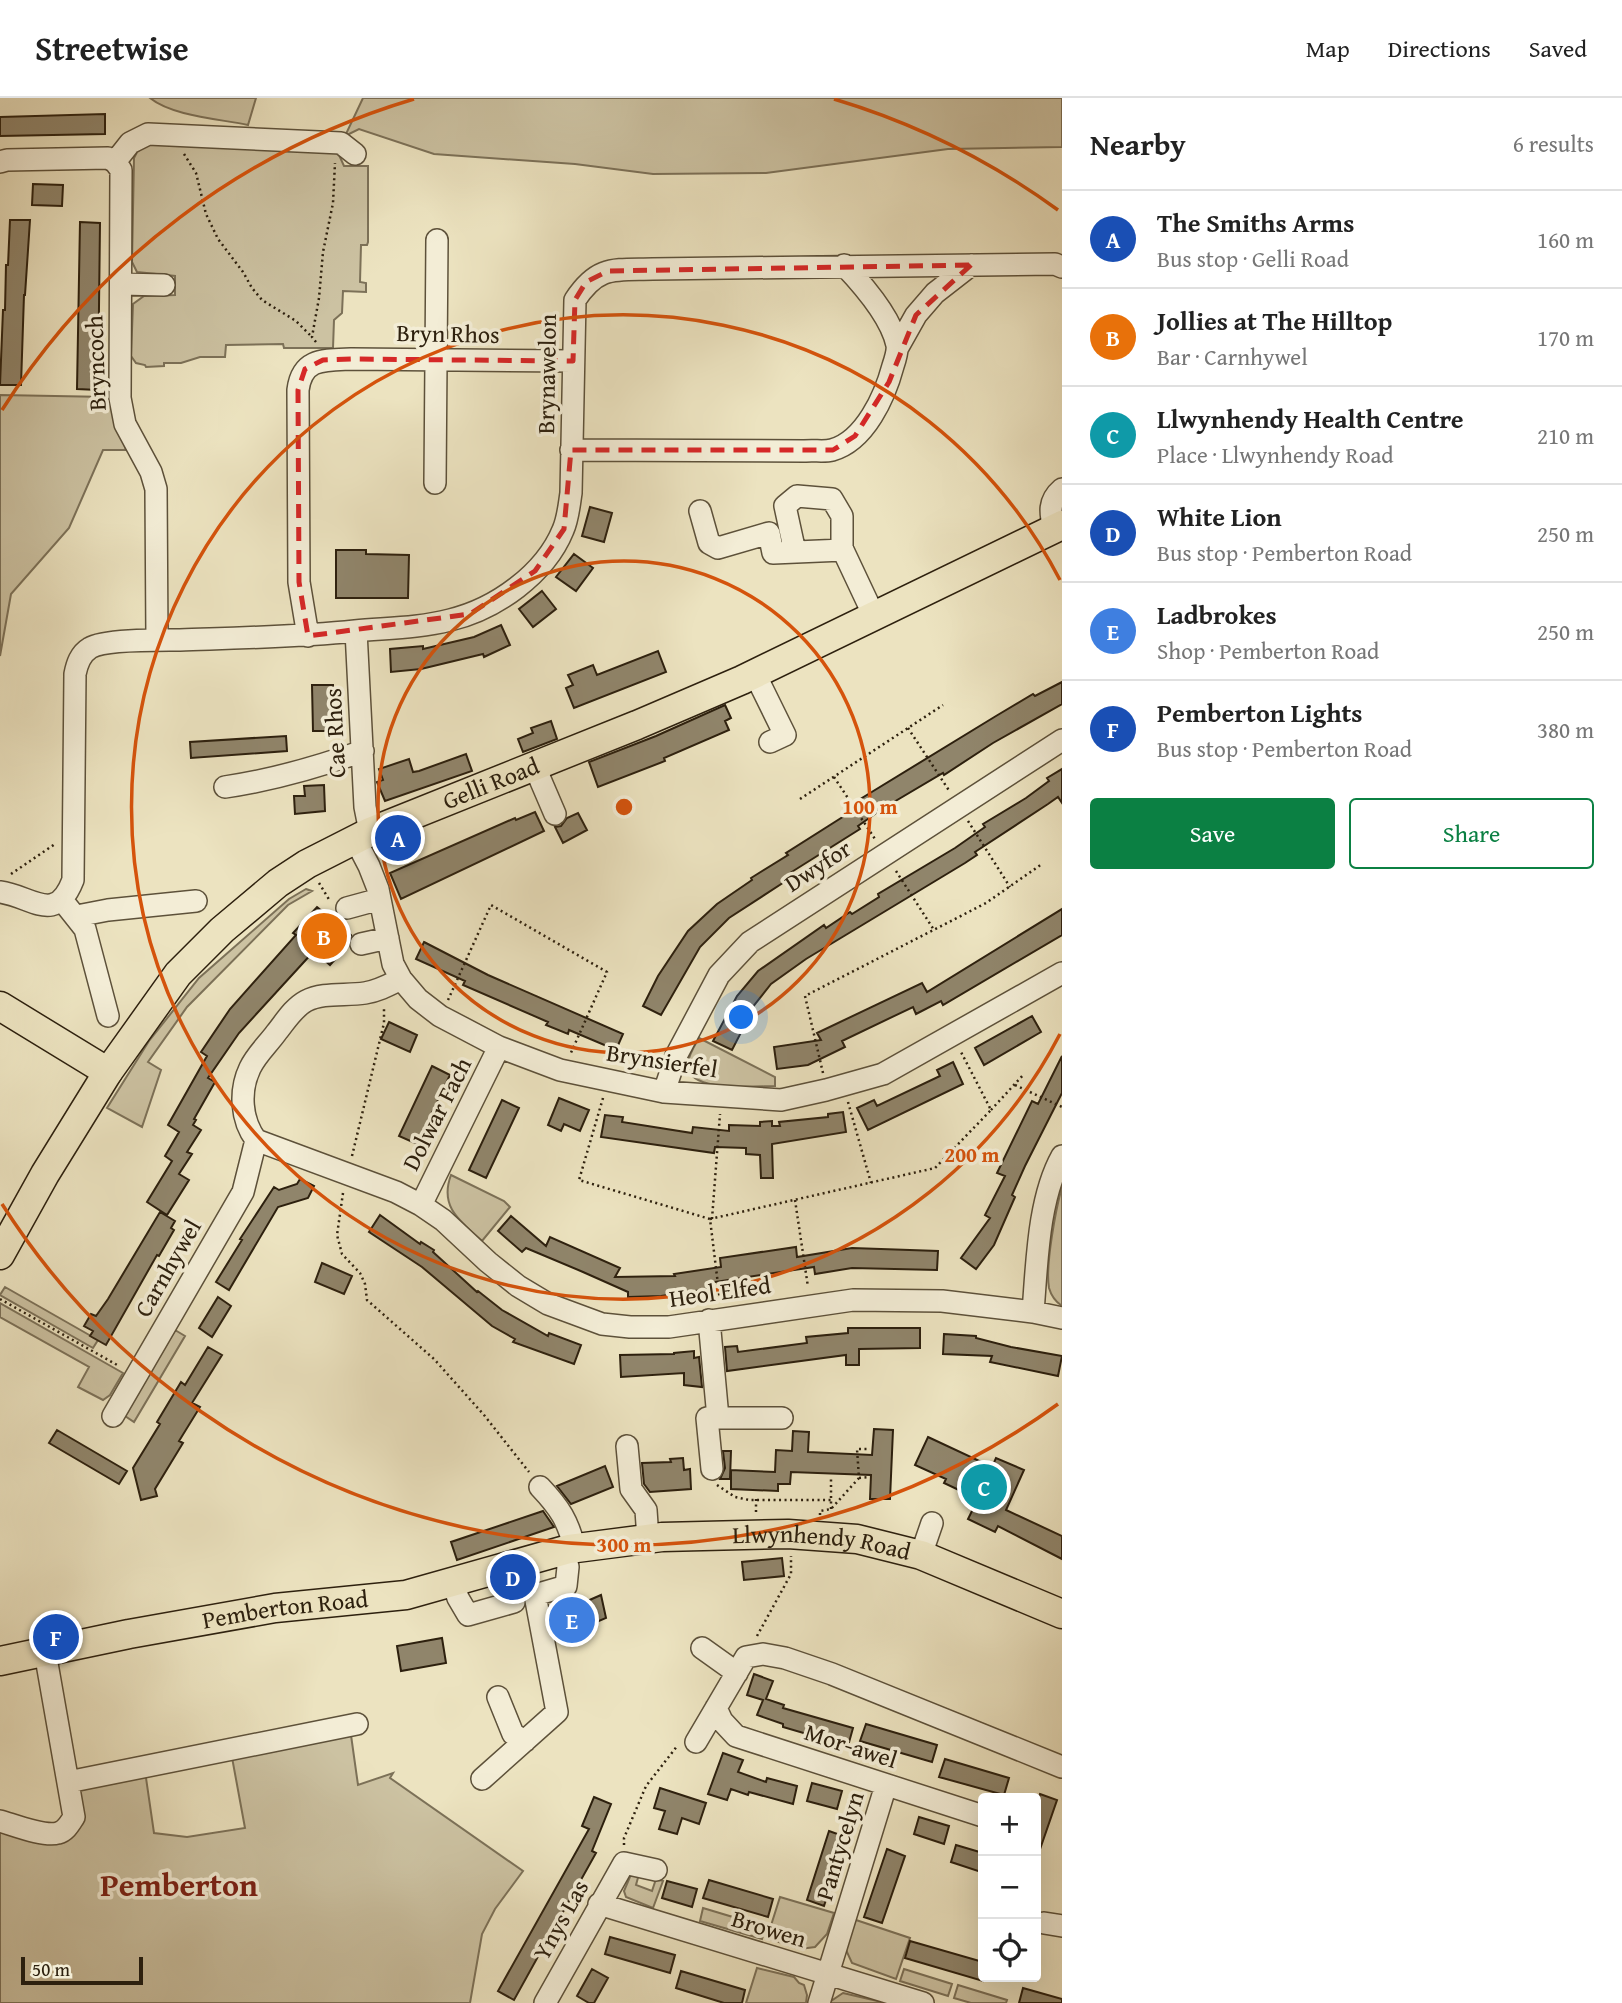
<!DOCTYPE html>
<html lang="en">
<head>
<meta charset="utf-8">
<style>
  body { margin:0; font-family:"Gentium Book Plus",serif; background:#f6f6f6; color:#222 }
  .controls { position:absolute; right:21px; bottom:21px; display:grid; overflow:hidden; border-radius:7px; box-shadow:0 7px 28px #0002 }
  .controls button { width:63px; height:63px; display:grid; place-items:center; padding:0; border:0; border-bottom:2px solid #e0e0e0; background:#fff; color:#222; font:35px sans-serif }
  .scale { position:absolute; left:21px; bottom:18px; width:122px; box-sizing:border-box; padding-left:7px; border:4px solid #2d200e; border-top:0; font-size:19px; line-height:24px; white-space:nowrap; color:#2d200e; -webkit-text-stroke:5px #f3edd6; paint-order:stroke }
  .you { position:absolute; left:742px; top:920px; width:24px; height:24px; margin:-18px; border:5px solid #fff; border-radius:50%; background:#1a73e8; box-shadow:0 0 0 10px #1a73e833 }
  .badge { display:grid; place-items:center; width:46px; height:46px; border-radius:50%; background:#0b8043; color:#fff; font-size:23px; font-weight:700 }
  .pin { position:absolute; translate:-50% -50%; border:4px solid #fff; box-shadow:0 2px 7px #0006 }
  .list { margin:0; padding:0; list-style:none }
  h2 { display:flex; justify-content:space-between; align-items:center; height:91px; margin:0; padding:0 28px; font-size:30px }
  h2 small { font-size:23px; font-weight:400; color:#767676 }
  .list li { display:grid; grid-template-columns:46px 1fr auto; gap:21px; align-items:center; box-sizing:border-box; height:98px; padding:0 28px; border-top:2px solid #e0e0e0 }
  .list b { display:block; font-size:26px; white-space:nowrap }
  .list p { margin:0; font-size:23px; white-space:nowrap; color:#767676 }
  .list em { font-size:23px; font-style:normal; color:#767676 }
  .actions { display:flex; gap:14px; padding:21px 28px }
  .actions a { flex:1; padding:16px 0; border:2px solid #0b8043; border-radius:7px; text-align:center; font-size:24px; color:#0b8043 }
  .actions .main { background:#0b8043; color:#fff }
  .icon { flex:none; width:38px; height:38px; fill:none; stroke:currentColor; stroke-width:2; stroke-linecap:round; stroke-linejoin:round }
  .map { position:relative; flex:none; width:1062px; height:1905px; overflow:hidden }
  header { display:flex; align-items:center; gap:42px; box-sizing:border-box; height:98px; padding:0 35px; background:#fff; border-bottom:2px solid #e0e0e0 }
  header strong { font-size:33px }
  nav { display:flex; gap:38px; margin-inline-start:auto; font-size:24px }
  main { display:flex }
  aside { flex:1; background:#fff }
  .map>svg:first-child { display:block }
</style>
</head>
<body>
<header>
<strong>Streetwise</strong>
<nav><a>Map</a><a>Directions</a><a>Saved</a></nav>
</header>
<main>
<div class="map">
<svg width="1062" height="1905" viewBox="0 0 1062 1905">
  <rect width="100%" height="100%" fill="#ece3c0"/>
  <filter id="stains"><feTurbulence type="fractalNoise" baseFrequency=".00286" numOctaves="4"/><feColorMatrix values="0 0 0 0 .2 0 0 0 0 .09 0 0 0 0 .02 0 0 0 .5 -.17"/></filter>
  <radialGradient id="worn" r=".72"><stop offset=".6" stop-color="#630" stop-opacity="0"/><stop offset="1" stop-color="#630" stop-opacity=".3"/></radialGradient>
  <path fill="#ccc2a2" stroke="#7c7158" stroke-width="2" d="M150,0H256L248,27C220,21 172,18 150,0Z
    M363,0H1062V49L948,51L766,75L653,76L575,66L434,56L359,31L345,38Z
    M148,46L328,49L339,57L344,68H368V144L367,147H361L360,184L366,185V194L343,193L342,215L334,222L333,250H284L283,246L226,247L225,259H200L181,265H164V268L146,269L145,267L136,265L131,258L133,206L144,198L175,197V178L137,174L132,164L134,60L137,54Z
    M0,297L109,299L126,352H103L69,430L11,496L0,558Z
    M306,791L312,793L288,807L187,909L148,964L161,972L142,1029L107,1010L149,943L199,880L289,801Z
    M699,940L775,979V988C756,988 685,996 688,965C689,956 695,947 699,940Z
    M451,1077L504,1103L510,1109L482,1143C460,1123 439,1109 451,1077Z
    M1062,1089V1208C1056,1204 1051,1197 1049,1190C1045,1168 1056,1110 1062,1089Z
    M5,1189L98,1242L93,1250L0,1197Z
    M0,1205L123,1275L110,1297L103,1302L78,1289L89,1269L0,1219Z
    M175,1232L185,1238L134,1324L125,1318Z
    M350,1630L358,1687L393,1675L390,1680L523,1773L495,1811L482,1836L470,1905H0V1732L53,1745L76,1694L145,1673L154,1735L187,1739L245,1730L231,1654Z
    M632,1774L639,1776L636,1787L652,1793L656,1781L663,1783L653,1810L626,1799L624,1793Z
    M780,1799L834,1815L827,1836L815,1849L800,1851L767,1840Z
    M703,1810L766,1829L762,1841L700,1823Z
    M853,1821L910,1840L896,1881L852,1865L846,1852Z
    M757,1870L794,1879L799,1885L804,1887L807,1897L806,1905H746Z
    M904,1871L952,1886L948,1898L900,1883Z
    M958,1887L1007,1902L1006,1905H971L954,1900Z
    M843,1895L886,1905H828Z"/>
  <path fill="#90856b" stroke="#2d200e" stroke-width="2" d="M105,16V36L0,38V19Z
    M33,86L63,87L62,108L32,107Z
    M10,122H30L25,197H24L21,287H0L3,212H5L6,167H8Z
    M80,124L100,125L98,292L77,291Z
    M590,409L612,415L604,444L582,438Z
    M336,452H366V456L409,457L408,500H336Z
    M574,456L593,470L576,493L556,479Z
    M542,493L556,511L533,529L519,511Z
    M501,527L510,547L484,559L483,556L421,571L391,574L390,551L423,548V551L474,539Z
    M658,553L666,574L574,610L566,590L573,587L568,577L593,567L597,577Z
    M1062,584V606L993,645L944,677L943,675L882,711L858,728L860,731L790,775L792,779L729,820L700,849L661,917L643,908L658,878L688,833L717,806L752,782L751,780L788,757L786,755L860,708L857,703L996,618L1033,596L1035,598Z
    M312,587H333V633H313Z
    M725,607L731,620L725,623L729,632L664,660L665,663L598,689L589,664L656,638Z
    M551,623L557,641L523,654L518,641L533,635L531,630Z
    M286,638L287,653L191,660L190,644Z
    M466,656L472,673L385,703L377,684L383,682L379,671L409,661L413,674L419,673Z
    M1062,671V705L1058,699L1048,706L975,754L977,757L965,765L806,861L771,886L744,920L748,921L732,952L713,943L737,898L758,873L824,827L826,830L850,814L852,816L879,799L878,796L955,750L985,729L983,726L1026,700L1049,683L1047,680Z
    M324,687L325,713L295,716L294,698H305L304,688Z
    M535,714L544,733L401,801L390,775L515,720L516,722Z
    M578,715L587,732L563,745L555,729L561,728L567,720Z
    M317,809L351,837L348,847L330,867L314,853L239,935L208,980L215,984L194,1021L196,1022L193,1027L201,1032L187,1054L192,1056L179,1076L189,1082L167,1117L147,1104L172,1063L165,1058L179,1034L168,1027L207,958L201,954L230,911L296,837L293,835Z
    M1062,811V837L943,907L941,903L916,916L913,909L842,943L845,949L808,967L777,971L774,949L821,942L817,935L922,885L927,894Z
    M424,844L488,877L623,936L616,952L569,932L568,936L546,927L548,924L463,887L465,883L416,861Z
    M1032,918L1041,934L984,967L975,950Z
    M389,924L417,937L410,954L381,941Z
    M1062,958V995L1025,1068L1012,1097L1015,1099L994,1147L976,1171L961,1160L990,1120L985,1117L1005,1078L997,1075L1032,1003L1038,1006Z
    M953,964L963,986L868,1032L857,1010L874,1002L877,1008L940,978L937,972Z
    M432,968L450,977L417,1046L399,1038Z
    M559,1000L589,1012L580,1033L564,1026L561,1033L548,1027Z
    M502,1002L519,1010L486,1080L469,1072Z
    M843,1014L846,1034L772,1046L773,1080H761L760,1057L746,1056V1050L715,1049L714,1055L601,1039L605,1017L623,1019L622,1024L692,1035L693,1029L729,1033V1027L760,1028V1024L772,1023V1028H780L779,1024L828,1019V1016Z
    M300,1081L314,1088L308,1100L278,1109L229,1192L216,1184L242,1142L240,1141L274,1089L279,1092L297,1086Z
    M160,1114L175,1123L171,1130L174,1132L159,1158L157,1157L106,1247L90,1238L93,1233L84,1228L91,1216L96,1218L108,1201Z
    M380,1117L420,1146L421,1144L434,1152L433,1154L477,1194L478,1193L502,1212L548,1238L549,1235L581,1247L574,1266L513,1244L515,1241L492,1228L422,1169L369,1134Z
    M511,1118L546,1148L550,1139L620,1170L615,1179L675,1178L674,1176L721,1169L720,1160L796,1149L797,1159L852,1150L938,1153L937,1172L852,1170L815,1176L814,1169L708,1185L709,1191L661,1198L628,1199V1194L583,1174L526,1150L522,1154L498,1133Z
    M322,1165L352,1178L344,1196L315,1184Z
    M218,1199L231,1208L212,1239L199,1230Z
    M848,1230H920V1250L859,1251V1267H846V1257L727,1273L725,1249L737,1248L738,1254L807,1245L806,1239L848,1235Z
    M944,1236L976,1238V1240L1011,1249L1062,1258L1058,1278L990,1264L992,1258L943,1256Z
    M208,1249L222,1257L192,1305L200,1309L179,1343L183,1345L155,1391L157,1398L141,1402L133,1370L160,1326L157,1324L181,1284L185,1287Z
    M694,1253V1260L699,1259L702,1289L684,1287V1275L621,1279L620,1257L674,1256V1255Z
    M874,1331L893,1332L890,1401H870L871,1377L791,1374L790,1386H778V1393L731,1391V1372L775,1374L776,1352L792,1353L793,1333L809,1334L808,1354L872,1357Z
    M57,1332L127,1373L119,1386L49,1345Z
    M928,1339L992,1369L996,1360L1024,1372L1006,1412L1062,1438V1461L998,1428L995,1434L968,1421L978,1401L944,1385L946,1381L915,1367Z
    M723,1353H731L730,1381H720L725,1370Z
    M683,1360L684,1372L690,1371L691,1391L650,1394L644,1386L642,1365L671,1364L670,1361Z
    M605,1368L613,1389L571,1406L557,1388Z
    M543,1413L554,1429L457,1462L451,1444Z
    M782,1460L784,1478L744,1482L742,1464Z
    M601,1497L606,1520L564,1538L555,1517Z
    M442,1540L446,1565L401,1573L397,1548Z
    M754,1576L773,1583L766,1601L784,1607L783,1610L853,1630L848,1648L783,1629V1626L757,1617L763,1602L747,1597Z
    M866,1626L937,1647L932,1664L860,1643Z
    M723,1655L743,1662L738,1674L766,1684L767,1680L797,1688L793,1706L749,1694L748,1697L731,1691L727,1702L708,1696Z
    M945,1661L1009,1680L1004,1697L939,1679Z
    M812,1685L842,1693L837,1711L807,1703Z
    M660,1690L706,1705L699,1726L682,1720L677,1736L659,1731L665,1713L654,1710Z
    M1040,1696L1057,1702L1038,1757H1036V1709Z
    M594,1699L611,1706L592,1753L596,1755L549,1839L546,1838L544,1845L545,1846L514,1902L498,1893L589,1731L582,1728Z
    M919,1719L949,1728L944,1746L914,1736Z
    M829,1733L846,1739L824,1808L807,1802Z
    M956,1747L983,1755L981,1774L951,1764Z
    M887,1751L905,1758L882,1825L864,1819Z
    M709,1782L773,1801L768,1819L703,1800Z
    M667,1783L697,1791L692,1809L662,1800Z
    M610,1839L675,1857L670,1875L605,1856Z
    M910,1843L983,1864V1883L905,1860Z
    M592,1871L608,1880L594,1905H589L577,1898Z
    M681,1873L745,1892L742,1905H724L676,1890Z
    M1023,1890L1062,1901V1905H1019Z"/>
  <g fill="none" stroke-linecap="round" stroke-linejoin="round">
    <g stroke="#5d513a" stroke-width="24">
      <path id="minor" d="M0,64L7,62L108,60L115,64L121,72L120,300L125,326L151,374L156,391L157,542
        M115,64L130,45L148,36L341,45L355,56
        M121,186L164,187
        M898,249L916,217L935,195L971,167
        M571,352L805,353C814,352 824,354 832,352C865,343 885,298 893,268C895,262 898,253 897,247C891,219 863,187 844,167
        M435,385L437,142
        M700,413L709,445L718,450L769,435L773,455L843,452
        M1054,431C1050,415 1048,403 1062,391
        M795,454L785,408L797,398L832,401L842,418V450L874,518
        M356,533L365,709L370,734
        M308,538L299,484L298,292C302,260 324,262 351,261L573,263
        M755,576L785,637L770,644
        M534,667L555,716
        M225,689C273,682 318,669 363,653
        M355,741L369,768L378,791L393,866L401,881L418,901L440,918L499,949L560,972L664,994L781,1002L826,992L883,976L1062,875
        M0,794C32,798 55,828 73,782L75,576C77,566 80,556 90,550C104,541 161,542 180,542C238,540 297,539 355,533C387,530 419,530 450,522C496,511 545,476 563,432C568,421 569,408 571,395L575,202C598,167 614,172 653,171L1055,166L1062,169
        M62,802L85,831L108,918
        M347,810L380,801
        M77,818L108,812L196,803
        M361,846L388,840
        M401,881C389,887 378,893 365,895C346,898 323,894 306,903C293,910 285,924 276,935C268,946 256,957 250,970C239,993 241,1022 256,1042L396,1094L421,1107L443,1122L488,1164L518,1188L548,1206L602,1226L630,1229H669L853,1202L942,1203L1033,1214L1062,1220
        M664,994L676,958L719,877L750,844L1062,642
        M421,1107L499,949
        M1033,1214C1037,1165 1038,1101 1062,1058
        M709,1222L718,1320
        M113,1318L243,1094L256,1042
        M627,1348L631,1391L646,1412L648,1441
        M712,1371L707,1320H782
        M540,1389C560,1410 568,1423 575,1451
        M921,1457L932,1425
        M453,1484L458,1500L468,1517L514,1504
        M702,1550L737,1575
        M498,1599L513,1636L525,1643
        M716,1610L722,1623L736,1638L983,1718
        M696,1644L746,1559L763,1556L785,1560L832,1576L1062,1669
        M482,1681L557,1614L535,1497L566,1488L568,1469L564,1453
        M68,1684L357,1626
        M0,1723C14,1727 44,1739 58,1735C66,1733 70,1725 74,1719L45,1554
        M599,1806L923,1905
        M1044,1825L1062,1828
        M545,1905L624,1765L656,1772
        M819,1905L886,1687"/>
    </g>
    <g stroke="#2d200e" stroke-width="31">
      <g id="major">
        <path d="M0,908L108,974"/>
        <path id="s1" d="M0,1157L45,1076L108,974L178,876L222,832L278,785L307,766L370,734L637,627L742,582L1062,427"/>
        <path id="s2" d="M0,1563L129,1536L275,1510L406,1497L569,1451L662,1439L788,1436L857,1441L921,1457L1062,1516"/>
      </g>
    </g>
    <path stroke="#2d200e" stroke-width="2.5" stroke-dasharray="2 3.5" stroke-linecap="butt" d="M184,56L196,75L206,116L218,141L243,174L252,190L262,202L296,223L312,239
      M316,244L312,239L319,200L323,154L333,105L335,65
      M908,630L950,694
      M834,679L875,741
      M800,701L943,607
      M968,723L1010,789
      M896,773L934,832
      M11,776L55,746
      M319,785L330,803
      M448,902L491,807L607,874L570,957
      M823,975L805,898L986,805L1042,766
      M1015,987L1062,1009
      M603,1000L579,1082L710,1121L720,1203
      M848,1004L871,1085
      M991,1012L1024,976
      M352,1058L384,925V911
      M343,1095L337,1137L342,1156L360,1175L365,1186L367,1202L434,1261L484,1317L529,1374
      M795,1102L808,1189
      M710,1121L935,1070L991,1012L961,954
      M712,1121L720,1016
      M0,1201L119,1268
      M859,1380L870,1379
      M717,1387L735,1399L749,1402H831
      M756,1401V1416
      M831,1411V1379
      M820,1417V1413L831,1411L859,1380L857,1351H870
      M757,1538L791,1476V1458
      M624,1747V1740L646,1688L678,1647"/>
    <use href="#minor" stroke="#f3edd6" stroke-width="21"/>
    <use href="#major" stroke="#ece3c0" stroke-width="28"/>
  </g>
  <path fill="none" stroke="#d62828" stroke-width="5" stroke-dasharray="14 9" stroke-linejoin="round" d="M971,167L916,217L889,284L855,338L833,352H571L564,431L535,473L470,516L308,538L299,484L298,292L305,271L323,262L351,261L573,263L575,202L586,184L608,173Z"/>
  <g fill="none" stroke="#d5530c" stroke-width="3.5">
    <circle cx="624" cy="709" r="246"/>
    <path d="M1060 936A492 492 0 1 1 1060 482"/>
    <path d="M1058 1306A738 738 0 0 1 2 1106M2 312A738 738 0 0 1 414 1M834 1A738 738 0 0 1 1058 112"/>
  </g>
  <g text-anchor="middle" stroke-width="7" stroke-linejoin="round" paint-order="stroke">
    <g font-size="24" fill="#2d200e" stroke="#f3edd6">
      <text transform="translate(448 236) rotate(1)" y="8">Bryn Rhos</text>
      <text transform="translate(96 265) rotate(-92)" y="8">Bryncoch</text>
      <text transform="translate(547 276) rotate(-89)" y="8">Brynawelon</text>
      <text transform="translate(335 635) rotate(-93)" y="8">Cae Rhos</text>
      <text dy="8" stroke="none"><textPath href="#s1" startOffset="704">Gelli Road</textPath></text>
      <text transform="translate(818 768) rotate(-33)" y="8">Dwyfor</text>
      <text transform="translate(662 963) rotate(9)" y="8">Brynsierfel</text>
      <text transform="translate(437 1016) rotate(-63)" y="8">Dolwar Fach</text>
      <text transform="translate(168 1170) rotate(-60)" y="8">Carnhywel</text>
      <text transform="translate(720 1194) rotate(-8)" y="8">Heol Elfed</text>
      <text dy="8" stroke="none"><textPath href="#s2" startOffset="835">Llwynhendy Road</textPath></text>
      <text dy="8" stroke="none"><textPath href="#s2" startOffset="290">Pemberton Road</textPath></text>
      <text transform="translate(851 1648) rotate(18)" y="8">Mor-awel</text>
      <text transform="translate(840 1748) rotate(-73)" y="8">Pantycelyn</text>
      <text transform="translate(561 1822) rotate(-61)" y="8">Ynys Las</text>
      <text transform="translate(769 1831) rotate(17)" y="8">Browen</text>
    </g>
    <g font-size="32" font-weight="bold" fill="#7a1f14" stroke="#f3edd6">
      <text x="179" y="1798">Pemberton</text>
    </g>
  </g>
  <circle cx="624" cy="709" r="10" fill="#d5530c" stroke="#f3edd6" stroke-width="3.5"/>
  <g font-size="21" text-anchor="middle" font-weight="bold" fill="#d5530c" stroke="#f3edd6" stroke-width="7" stroke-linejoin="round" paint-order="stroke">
    <text x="870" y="716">100 m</text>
    <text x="972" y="1064">200 m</text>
    <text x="624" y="1454">300 m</text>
  </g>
  <rect width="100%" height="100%" filter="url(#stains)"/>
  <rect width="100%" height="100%" fill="url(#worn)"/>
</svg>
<div class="controls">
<button>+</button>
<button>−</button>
<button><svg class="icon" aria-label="locate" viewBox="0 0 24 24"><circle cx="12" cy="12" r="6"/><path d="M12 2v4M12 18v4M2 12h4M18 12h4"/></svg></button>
</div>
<div class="scale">50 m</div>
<div class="you"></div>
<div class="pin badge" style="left:398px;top:740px;background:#1a4fb4">A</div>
<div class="pin badge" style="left:324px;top:838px;background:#e8710a">B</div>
<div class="pin badge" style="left:984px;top:1389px;background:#0f9aa8">C</div>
<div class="pin badge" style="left:513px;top:1479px;background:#1a4fb4">D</div>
<div class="pin badge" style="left:572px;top:1522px;background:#3f7fe0">E</div>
<div class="pin badge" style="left:56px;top:1539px;background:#1a4fb4">F</div>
</div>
<aside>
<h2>Nearby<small>6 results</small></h2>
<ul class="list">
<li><span class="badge" style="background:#1a4fb4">A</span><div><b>The Smiths Arms</b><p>Bus stop · Gelli Road</p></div><em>160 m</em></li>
<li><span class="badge" style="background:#e8710a">B</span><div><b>Jollies at The Hilltop</b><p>Bar · Carnhywel</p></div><em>170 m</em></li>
<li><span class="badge" style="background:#0f9aa8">C</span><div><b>Llwynhendy Health Centre</b><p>Place · Llwynhendy Road</p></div><em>210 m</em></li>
<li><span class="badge" style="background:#1a4fb4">D</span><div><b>White Lion</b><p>Bus stop · Pemberton Road</p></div><em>250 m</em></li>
<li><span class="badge" style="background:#3f7fe0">E</span><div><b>Ladbrokes</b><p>Shop · Pemberton Road</p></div><em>250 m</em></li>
<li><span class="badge" style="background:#1a4fb4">F</span><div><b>Pemberton Lights</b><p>Bus stop · Pemberton Road</p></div><em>380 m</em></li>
</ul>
<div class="actions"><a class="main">Save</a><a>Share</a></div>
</aside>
</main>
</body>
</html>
